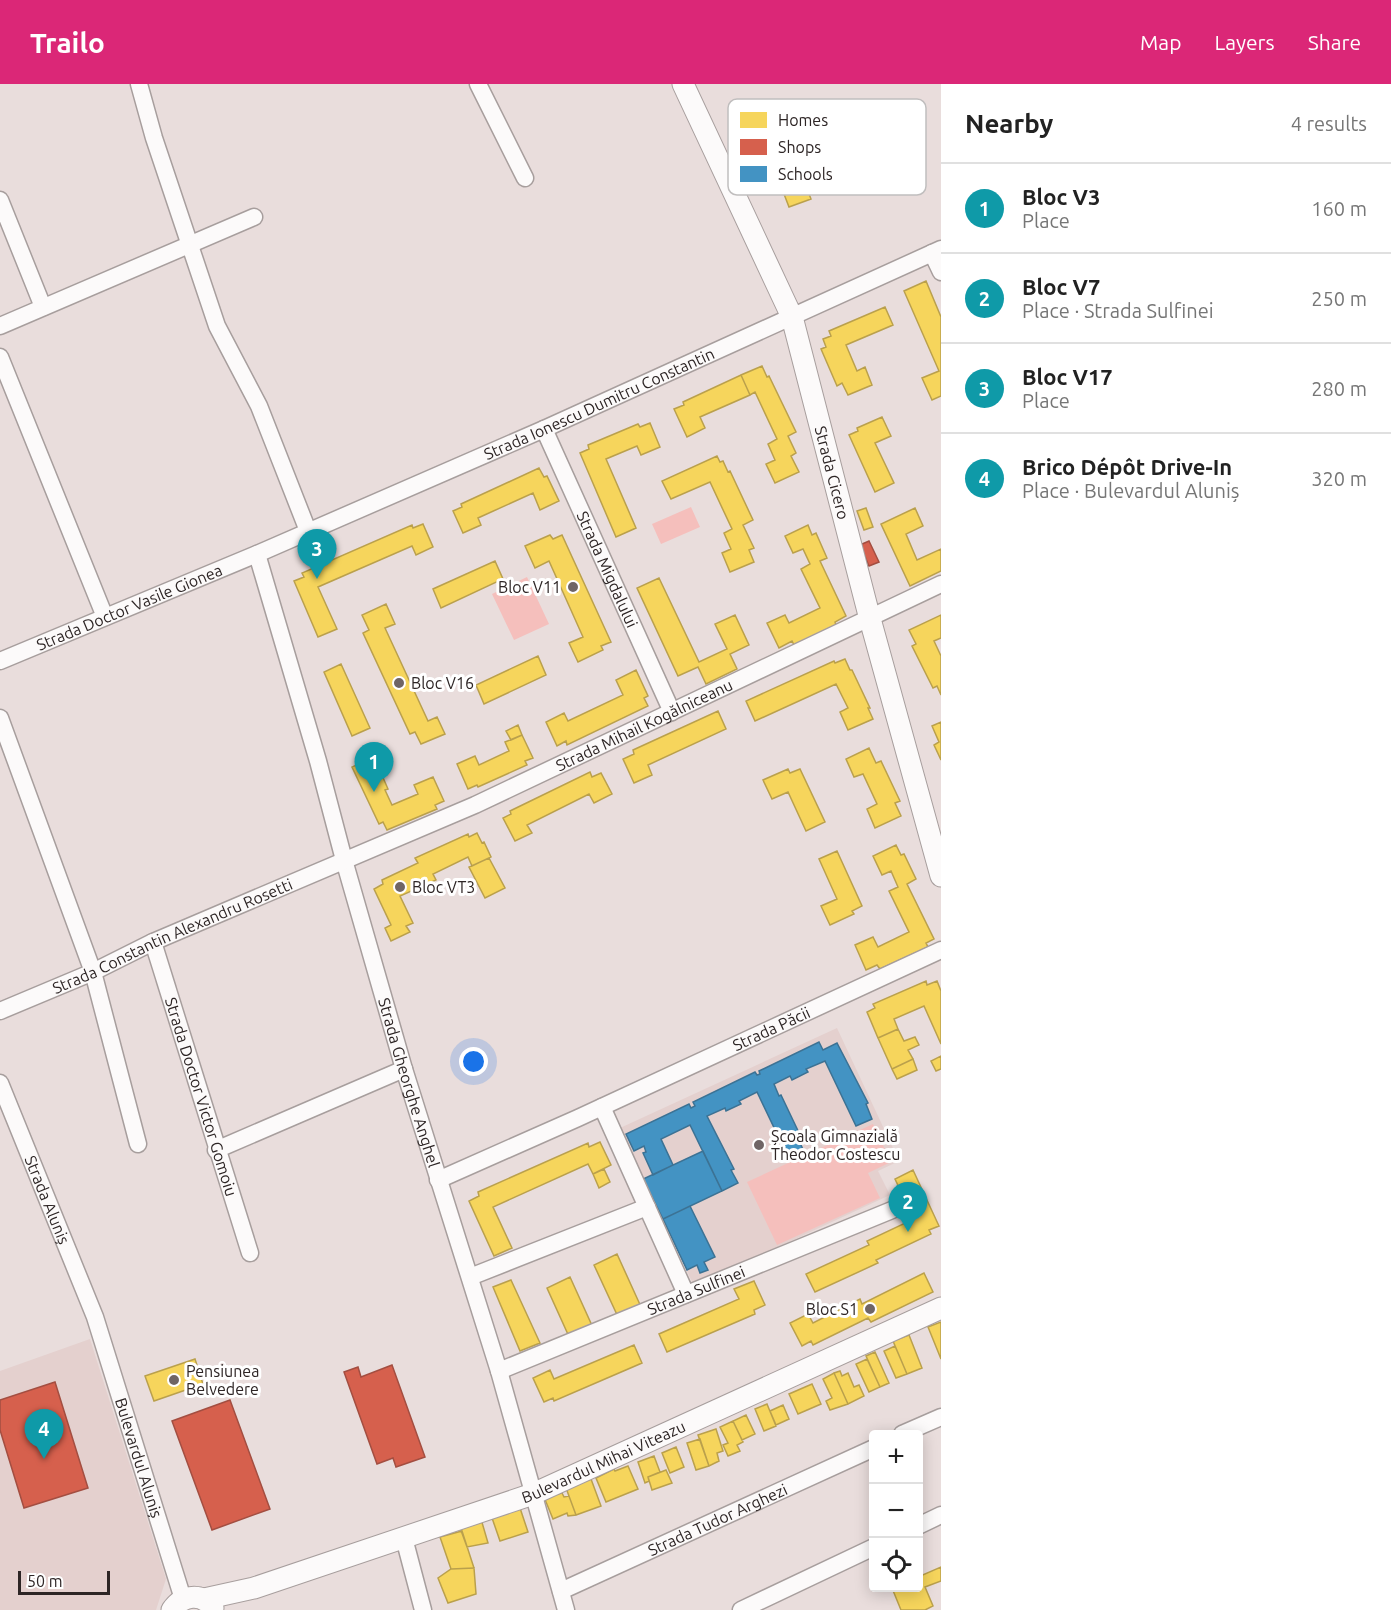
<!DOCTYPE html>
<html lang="en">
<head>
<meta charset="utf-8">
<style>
  body { margin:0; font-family:Ubuntu,sans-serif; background:#f6f6f6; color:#222 }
  .controls { position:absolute; right:18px; bottom:18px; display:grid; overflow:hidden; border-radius:6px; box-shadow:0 3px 15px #0003 }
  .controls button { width:54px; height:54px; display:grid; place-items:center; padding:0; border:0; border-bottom:2px solid #e0e0e0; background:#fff; color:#222; font:30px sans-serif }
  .scale { position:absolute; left:18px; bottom:15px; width:92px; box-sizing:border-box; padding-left:6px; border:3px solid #2d2525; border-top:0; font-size:16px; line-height:21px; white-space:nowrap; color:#2d2525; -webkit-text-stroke:4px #fff; paint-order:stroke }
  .you { position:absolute; left:474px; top:978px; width:21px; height:21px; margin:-15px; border:4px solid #fff; border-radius:50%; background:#1a73e8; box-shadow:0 0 0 9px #1a73e833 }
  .badge { display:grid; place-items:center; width:39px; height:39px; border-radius:50%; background:#db2777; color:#fff; font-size:20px; font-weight:700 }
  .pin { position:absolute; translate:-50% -50px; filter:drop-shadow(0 2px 3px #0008) }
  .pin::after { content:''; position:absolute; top:32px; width:21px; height:18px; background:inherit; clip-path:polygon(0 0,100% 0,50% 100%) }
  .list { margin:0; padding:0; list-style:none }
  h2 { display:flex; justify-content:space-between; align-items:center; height:78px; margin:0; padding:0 24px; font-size:26px }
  h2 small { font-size:20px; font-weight:400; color:#767676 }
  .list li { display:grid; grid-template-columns:39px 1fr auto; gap:18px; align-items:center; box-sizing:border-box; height:90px; padding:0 24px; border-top:2px solid #e0e0e0 }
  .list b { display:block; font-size:22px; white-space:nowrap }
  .list p { margin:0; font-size:20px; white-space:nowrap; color:#767676 }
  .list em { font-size:20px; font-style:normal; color:#767676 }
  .icon { flex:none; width:33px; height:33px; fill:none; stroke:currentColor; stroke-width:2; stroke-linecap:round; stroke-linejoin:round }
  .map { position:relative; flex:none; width:941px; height:1526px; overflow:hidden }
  header { display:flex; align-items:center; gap:36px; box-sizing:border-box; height:84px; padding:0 30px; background:#db2777; color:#fff }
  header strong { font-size:28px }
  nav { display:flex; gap:33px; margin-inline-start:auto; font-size:21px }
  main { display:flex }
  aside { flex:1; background:#fff }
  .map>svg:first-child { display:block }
</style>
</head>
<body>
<header>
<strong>Trailo</strong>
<nav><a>Map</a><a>Layers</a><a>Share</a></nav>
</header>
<main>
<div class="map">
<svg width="941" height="1526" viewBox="0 0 941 1526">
  <rect width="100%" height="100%" fill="#e9dddc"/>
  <path fill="#e4d0ce" d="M837,944L899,1077L878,1087L890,1111L694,1202L620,1044Z
    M90,1255L166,1495L156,1526H0V1287Z"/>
  <path fill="#f5bfbc" d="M691,423L700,443L661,460L652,440Z
    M527,493L549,540L514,556L492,510Z
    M873,1040L891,1078L868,1089L880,1114L777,1161L747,1098Z"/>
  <path fill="#f6d55c" stroke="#baa04c" stroke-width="1.5" d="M801,89L811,115L789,123L779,97Z
    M926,197L941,233V312L932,316L922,294L939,287L904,207Z
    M885,223L893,241L846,261L857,287L865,283L872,301L848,311L842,299L837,302L821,265L826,263L823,255L831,252L829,247Z
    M762,282L767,293L769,292L796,348L788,352L796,369L791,372L799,388L775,399L766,380L775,376L768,360L777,355L755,308L750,311L741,291Z
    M741,291L750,311L700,333L705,344L687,353L674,325L684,321L683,318Z
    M882,333L891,352L875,359L894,399L875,408L849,351L858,347L857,344Z
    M650,339L660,363L641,371L637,362L606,375L636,444L616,453L580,369L589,365L588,361L638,340L640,343Z
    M717,372L720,378L723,377L728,388L730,387L753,436L743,441L754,464L749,466L754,478L730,488L722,469L731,465L724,449L732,445L710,398L671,415L662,397Z
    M539,384L544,393L547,392L559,417L540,426L533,409L478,434L481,441L463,449L453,427L462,423L461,420Z
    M866,424L873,443L864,446L857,427Z
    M915,424L923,442L906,450L917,476L941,465V487L910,502L881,440Z
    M423,440L433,463L416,471L412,462L318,503L337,545L318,553L294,497L304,493L302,489L412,441L413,444Z
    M808,441L812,451L816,449L827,474L820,477L846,532L835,538L836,541L794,561L792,557L779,564L767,539L785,531L789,539L820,524L801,485L810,480L803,465L793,469L785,452Z
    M550,451L553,455L562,451L611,558L601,562L603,566L578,578L569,559L583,553L549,477L535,484L525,462Z
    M495,477L503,495L441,524L433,505Z
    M659,494L699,578L727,565L715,540L735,531L749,561L730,570L737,585L706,600L698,583L678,592L637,504Z
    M386,520L395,540L385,544L428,637L437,633L445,650L421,660L415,648L410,650L363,549L369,546L362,531Z
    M941,531V554L934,557L941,572V611L937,602L933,604L912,562L916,560L909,546Z
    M538,572L546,591L484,620L476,601Z
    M845,575L850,586H852L870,624H868L873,635L848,646L840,628L848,624L836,600L755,637L746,617L834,577L835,579Z
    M341,580L370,644L352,652L324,588Z
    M636,586L648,612L644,614L648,622L567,661L566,657L557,662L546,638L564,629L568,637L623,611L616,596Z
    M718,627L726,645L648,681L652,691L634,699L623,675L634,670L633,666Z
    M941,638V676L934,661L939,658L932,642Z
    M518,641L522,651L511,656L506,647Z
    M522,651L533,674L525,677L527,681L478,703L477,701L468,705L457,680L475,672L479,681L509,667L505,658Z
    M869,664L876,679L881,677L900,717L895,719L901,732L875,744L867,725L877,720L863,690L854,693L846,675Z
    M374,673L388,705L385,706L392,721L418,710L414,701L433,693L444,717L435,721L437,725L387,746L383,738L379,740L352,683Z
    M788,685L790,689L800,685L825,738L806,747L788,708L772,715L763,696Z
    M590,688L592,693L601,689L612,710L594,719L589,710L527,741L532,749L515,757L503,734L511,730L510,727Z
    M477,749L482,759L484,758L491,773L472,782L468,773L433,790L436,796L400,812L413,839L406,842L410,848L391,857L385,844L391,841L374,805L383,800L382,796L418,779L415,774L468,750L469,753Z
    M896,761L901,771L904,770L916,795L907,800L934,855L926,859L928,863L880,885L877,881L866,886L855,861L873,853L878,863L909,848L889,807L898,803L891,787L882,791L873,772Z
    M837,767L862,822L852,827L854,830L830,841L821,822L837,815L819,775Z
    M489,774L505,804L485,814L469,783Z
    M926,897L927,901L937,897L941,907V960L924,922L894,935L898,945L878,954L867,928L875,924L873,920Z
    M898,945L904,957L915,953L919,961L908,966L913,975L892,985L878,954Z
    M941,972V985L936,987L931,977Z
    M913,975L917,986L897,995L892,985Z
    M600,1058L611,1081L593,1090L588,1080L493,1123L512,1164L494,1172L469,1117L479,1112L478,1108L588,1059L589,1063Z
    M604,1085L610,1098L599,1104L593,1090Z
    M913,1086L939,1142L929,1146L931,1150L876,1176L878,1179L815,1208L806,1190L869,1161L867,1157L914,1135L895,1095Z
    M617,1170L642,1225L619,1235L594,1181Z
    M924,1189L933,1208L871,1238L868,1234L813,1261L811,1257L802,1262L790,1239L808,1230L813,1239L860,1215L862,1220Z
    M570,1193L594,1246L571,1257L547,1204Z
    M511,1196L540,1259L520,1267L493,1203Z
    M754,1197L765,1221L754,1226L755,1230L667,1268L659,1250L739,1215L734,1205Z
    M941,1238V1275L928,1243Z
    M909,1251L922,1284L907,1290L893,1257Z
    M634,1261L642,1279L554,1317L553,1314L544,1318L533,1294L550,1286L554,1295Z
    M895,1262L907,1290L896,1294L884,1267Z
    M875,1268L889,1299L880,1303L866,1272Z
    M195,1275L203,1300L154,1317L145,1292Z
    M867,1275L880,1303L869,1308L856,1280Z
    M840,1287L842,1292L848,1289L854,1303L859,1301L864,1312L848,1320L834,1289Z
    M834,1289L848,1320L830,1326L826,1317L832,1314L823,1295Z
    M812,1300L821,1320L798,1330L789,1310Z
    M767,1320L776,1342L764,1347L755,1325Z
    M783,1321L789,1335L776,1341L770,1327Z
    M746,1331L755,1350L742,1356L733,1337Z
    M733,1337L743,1358L737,1361L740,1367L728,1372L723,1361L728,1359L720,1343Z
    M716,1345L723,1367L717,1369L719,1377L709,1382L698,1351Z
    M700,1355L709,1382L696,1386L687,1359Z
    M676,1363L684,1383L670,1389L662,1369Z
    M654,1372L660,1388L648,1393L649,1397L645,1399L638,1378Z
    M628,1382L638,1405L606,1418L596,1394L614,1385L615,1387Z
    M666,1386L672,1399L652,1406L648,1393Z
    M591,1395L601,1422L576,1431L566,1404Z
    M562,1409L564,1413L569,1412L576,1431L568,1432L567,1429L553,1435L544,1413Z
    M519,1421L528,1448L500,1457L491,1431Z
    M481,1435L488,1459L467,1463L459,1441Z
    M462,1447L474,1484L451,1485L440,1453Z
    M941,1483V1497L925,1503L933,1522L925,1526H901L892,1504H918V1493Z
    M474,1484L476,1510L448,1519L438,1494L451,1485Z"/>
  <path fill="#d6604d" stroke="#a34e41" stroke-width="1.5" d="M869,457L879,478L869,482L860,461Z
    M392,1281L425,1373L396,1383L393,1374L377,1380L344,1288L358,1283L361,1293Z
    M55,1298L88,1404L24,1424L0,1346V1316Z
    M230,1316L270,1425L212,1446L172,1337Z"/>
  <path fill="#4393c3" stroke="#3c7294" stroke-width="1.5" d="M819,958L823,966L837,959L868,1019L866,1020L872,1035L856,1042L825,977L806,985L808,988L792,996L790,992L774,1000L779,1012L781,1011L801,1053L798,1054L804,1068L789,1075L757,1008L739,1017L741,1020L726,1027L725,1024L707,1032L734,1085L731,1086L738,1099L722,1107L690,1041L661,1055L673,1081L653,1091L643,1069L646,1068L644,1062L634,1067L626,1050L689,1020L691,1024L695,1022L693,1018L755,988L757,991L760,990L759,987Z
    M703,1067L722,1107L663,1135L643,1095Z
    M690,1122L715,1173L704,1178L708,1186L700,1189L697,1181L687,1186L663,1135Z"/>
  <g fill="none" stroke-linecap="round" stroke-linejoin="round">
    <g stroke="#a79e9d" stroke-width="19">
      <g id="minor">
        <path d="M139,0L154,54L217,242L259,322L308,447"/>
        <path d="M478,0L525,94"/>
        <path d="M0,116L43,223"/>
        <path d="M932,169L941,188"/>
        <path d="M0,242L254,133"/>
        <path d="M0,273L105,533"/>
        <path id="s1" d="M544,345L672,628"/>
        <path id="s2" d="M257,470L318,677L344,776L404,985L499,1287L566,1526"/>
        <path id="s3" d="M0,577L257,470L544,345L941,165"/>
        <path d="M0,634L93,888L138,1060"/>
        <path id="s4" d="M153,858L250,1169"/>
        <path id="s5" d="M0,927L93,888L153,858L475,721L941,500"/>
        <path id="s6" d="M0,999L95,1233L183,1515"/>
        <path d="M602,1023L686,1210"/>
        <path d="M216,1066L404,985"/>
        <path id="s7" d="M438,1096L578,1034L941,866"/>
        <path d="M470,1193L647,1123"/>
        <path id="s8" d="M499,1287L892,1126"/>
        <path d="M902,1350L941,1333"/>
        <path d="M918,1442L941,1431"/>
        <path d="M404,1454L423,1526"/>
        <path id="s9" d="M561,1507L874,1364"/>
        <path d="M741,1526L874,1463"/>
      </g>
    </g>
    <g stroke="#a79e9d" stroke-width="23">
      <g id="major">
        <path id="s10" d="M683,0L792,233L870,535L941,792"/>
        <path id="s11" d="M204,1515L254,1504L533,1410L941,1224"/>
        <path d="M172,1526C182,1511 202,1508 213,1524"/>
      </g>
    </g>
    <use href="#minor" stroke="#fcfafa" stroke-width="16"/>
    <use href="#major" stroke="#fcfafa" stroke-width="21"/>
  </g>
  <g fill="#6f6565" stroke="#fff" stroke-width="2">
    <circle cx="573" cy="503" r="6"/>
    <circle cx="399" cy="599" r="6"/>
    <circle cx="400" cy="803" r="6"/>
    <circle cx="759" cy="1061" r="6"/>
    <circle cx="870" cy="1225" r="6"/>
    <circle cx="174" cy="1296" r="6"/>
  </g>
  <g text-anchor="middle" stroke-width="6" stroke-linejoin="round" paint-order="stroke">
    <g font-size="16" fill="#2d2525" stroke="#fff">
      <text dy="6" stroke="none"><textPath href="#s3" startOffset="652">Strada Ionescu Dumitru Constantin</textPath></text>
      <text dy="6" stroke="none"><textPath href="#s10" startOffset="418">Strada Cicero</textPath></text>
      <text dy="6" stroke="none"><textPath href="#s1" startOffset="154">Strada Migdalului</textPath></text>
      <text dy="6" stroke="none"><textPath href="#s3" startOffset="140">Strada Doctor Vasile Gionea</textPath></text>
      <text dy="6" stroke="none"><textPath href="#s5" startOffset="705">Strada Mihail Kogălniceanu</textPath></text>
      <text dy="6" stroke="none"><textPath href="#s5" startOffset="188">Strada Constantin Alexandru Rosetti</textPath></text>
      <text dy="6" stroke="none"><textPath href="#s7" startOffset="366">Strada Păcii</textPath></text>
      <text dy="6" stroke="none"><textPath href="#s2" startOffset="550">Strada Gheorghe Anghel</textPath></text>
      <text dy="6" stroke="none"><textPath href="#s4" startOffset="162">Strada Doctor Victor Gomoiu</textPath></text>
      <text dy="6" stroke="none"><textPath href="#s6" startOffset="126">Strada Aluniș</textPath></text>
      <text dy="6" stroke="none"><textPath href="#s8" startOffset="213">Strada Sulfinei</textPath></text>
      <text dy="6" stroke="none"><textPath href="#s6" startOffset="400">Bulevardul Aluniș</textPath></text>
      <text dy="6" stroke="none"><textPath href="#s11" startOffset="423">Bulevardul Mihai Viteazu</textPath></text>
      <text dy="6" stroke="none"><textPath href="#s9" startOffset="172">Strada Tudor Arghezi</textPath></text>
    </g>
    <g font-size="16" fill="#2d2525" stroke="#fff" text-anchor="start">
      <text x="561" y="509" text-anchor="end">Bloc V11</text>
      <text x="411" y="605">Bloc V16</text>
      <text x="412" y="809">Bloc VT3</text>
      <text x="771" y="1058">Școala Gimnazială<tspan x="771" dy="18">Theodor Costescu</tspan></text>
      <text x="858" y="1231" text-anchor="end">Bloc S1</text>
      <text x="186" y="1293">Pensiunea<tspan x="186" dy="18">Belvedere</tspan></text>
    </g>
  </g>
  <rect x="728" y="15" width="198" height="96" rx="9" fill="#fff" stroke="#c0bebe" stroke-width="1.5"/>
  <rect x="740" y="28" width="27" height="16" fill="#f6d55c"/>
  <rect x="740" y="55" width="27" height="16" fill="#d6604d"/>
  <rect x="740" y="82" width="27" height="16" fill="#4393c3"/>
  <g font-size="16" fill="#2d2525">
    <text x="778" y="42">Homes</text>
    <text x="778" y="69">Shops</text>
    <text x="778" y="96">Schools</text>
  </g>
</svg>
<div class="controls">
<button>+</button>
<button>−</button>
<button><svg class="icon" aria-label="locate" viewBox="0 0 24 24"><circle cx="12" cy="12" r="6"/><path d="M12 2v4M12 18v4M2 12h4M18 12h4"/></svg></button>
</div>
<div class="scale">50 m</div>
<div class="you"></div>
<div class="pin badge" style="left:374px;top:708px;background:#0f9aa8">1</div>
<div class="pin badge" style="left:908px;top:1148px;background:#0f9aa8">2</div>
<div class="pin badge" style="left:317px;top:495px;background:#0f9aa8">3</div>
<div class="pin badge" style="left:44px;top:1375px;background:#0f9aa8">4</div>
</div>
<aside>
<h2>Nearby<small>4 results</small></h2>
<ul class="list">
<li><span class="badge" style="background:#0f9aa8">1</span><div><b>Bloc V3</b><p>Place</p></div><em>160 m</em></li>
<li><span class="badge" style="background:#0f9aa8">2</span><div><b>Bloc V7</b><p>Place · Strada Sulfinei</p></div><em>250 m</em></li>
<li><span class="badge" style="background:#0f9aa8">3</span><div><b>Bloc V17</b><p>Place</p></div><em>280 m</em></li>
<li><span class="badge" style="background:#0f9aa8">4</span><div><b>Brico Dépôt Drive-In</b><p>Place · Bulevardul Aluniș</p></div><em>320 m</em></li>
</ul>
</aside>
</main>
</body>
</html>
